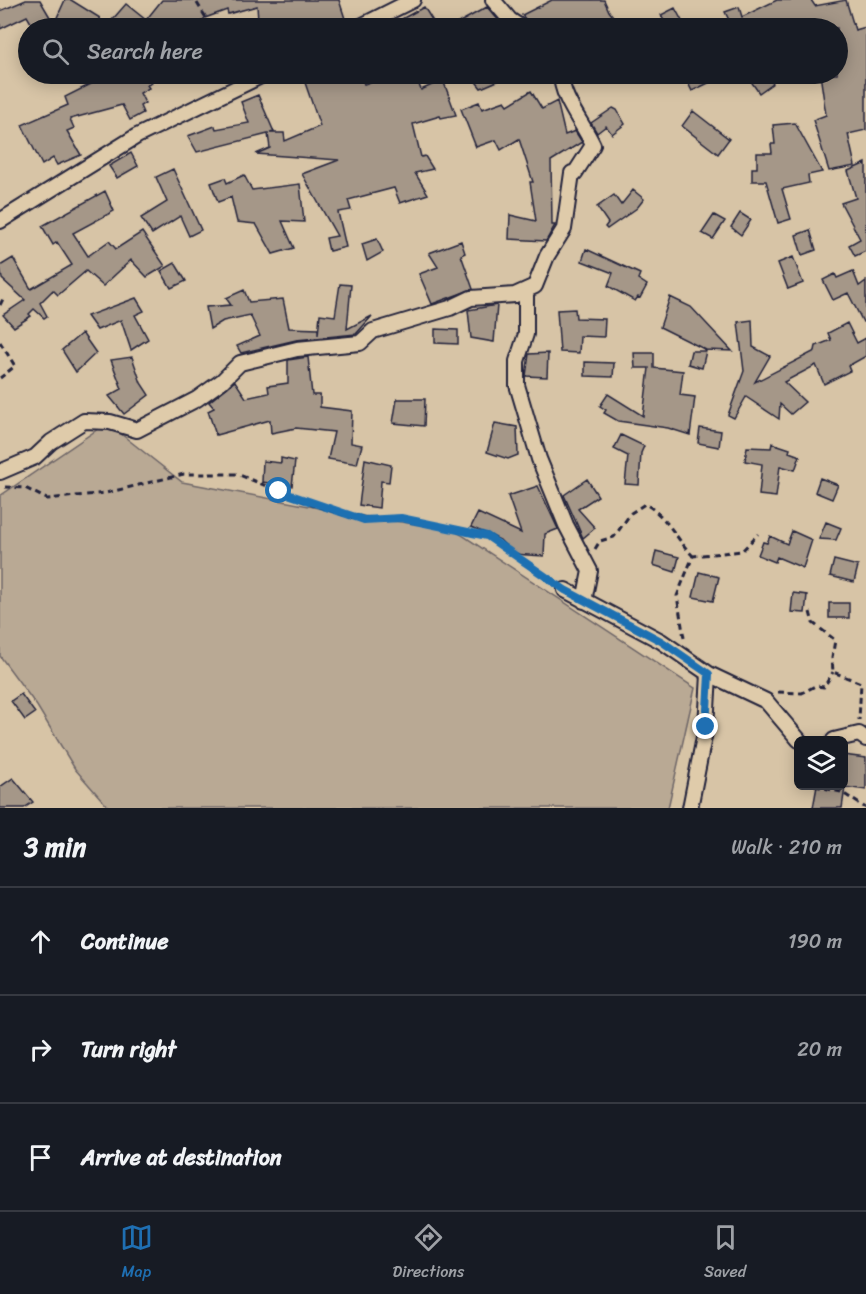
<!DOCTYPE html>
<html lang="en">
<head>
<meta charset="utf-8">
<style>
  body { margin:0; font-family:Sriracha,sans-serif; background:#242831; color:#f1f3f6 }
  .controls { position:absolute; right:18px; bottom:18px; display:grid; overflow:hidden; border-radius:9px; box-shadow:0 3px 15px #0003 }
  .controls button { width:54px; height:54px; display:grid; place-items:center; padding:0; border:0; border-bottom:2px solid #363941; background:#171b24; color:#f1f3f6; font:30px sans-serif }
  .stop { position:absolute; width:18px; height:18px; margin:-14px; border:4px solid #1f6fb2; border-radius:50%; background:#fff }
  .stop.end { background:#1f6fb2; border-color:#fff; box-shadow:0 2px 6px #0008 }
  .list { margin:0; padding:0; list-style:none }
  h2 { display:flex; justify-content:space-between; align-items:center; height:78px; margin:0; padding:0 24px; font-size:26px }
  h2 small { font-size:20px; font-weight:400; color:#9ea1a6 }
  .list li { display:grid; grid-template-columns:39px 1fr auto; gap:18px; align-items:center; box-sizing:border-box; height:108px; padding:0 24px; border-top:2px solid #363941 }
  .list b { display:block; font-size:22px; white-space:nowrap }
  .list em { font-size:20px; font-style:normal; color:#9ea1a6 }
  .icon { flex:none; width:33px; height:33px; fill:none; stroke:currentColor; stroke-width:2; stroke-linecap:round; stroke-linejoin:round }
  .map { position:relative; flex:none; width:866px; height:808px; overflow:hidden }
  .search { position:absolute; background:#171b24; box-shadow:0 3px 15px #0003; left:18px; right:18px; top:18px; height:66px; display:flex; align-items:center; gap:15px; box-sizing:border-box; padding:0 21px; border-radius:33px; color:#9ea1a6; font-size:22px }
  .sheet { height:402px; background:#171b24 }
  nav { display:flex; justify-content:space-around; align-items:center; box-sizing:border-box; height:84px; border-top:2px solid #363941; background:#171b24; font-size:16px; color:#9ea1a6 }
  nav a { display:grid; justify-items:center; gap:3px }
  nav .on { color:#1f6fb2 }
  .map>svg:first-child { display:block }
</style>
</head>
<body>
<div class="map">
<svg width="866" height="808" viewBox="0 0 866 808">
  <rect width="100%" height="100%" fill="#d7c4a6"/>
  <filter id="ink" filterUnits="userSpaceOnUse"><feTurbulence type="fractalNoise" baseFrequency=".0167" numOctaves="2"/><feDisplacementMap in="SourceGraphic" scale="12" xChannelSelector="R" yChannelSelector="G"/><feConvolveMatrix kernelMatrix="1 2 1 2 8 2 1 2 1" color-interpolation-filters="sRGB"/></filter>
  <g filter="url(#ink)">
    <path fill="#b9a994" stroke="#6e6668" stroke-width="1.5" d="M107,423L182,482L367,517L453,529L695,688L668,808H109L75,769L37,706L0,656V496Z"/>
    <path fill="#a59788" stroke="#22223b" stroke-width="1.5" d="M26,0H40L54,24L65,0H71L100,18L103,28H34L27,16L0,29V11Z
      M162,0H339L348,28H280L277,19L258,20L257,6L228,14L227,10L205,18L195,28H105L126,4L146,20Z
      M552,0H604L609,11L622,28H532L522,15Z
      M777,0H811L815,6L846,0L855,30L866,27V130L848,134L855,166L829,171L813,120L826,115L820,74H837V28H717L730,22L725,12L739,7L742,17Z
      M424,7L437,28H385Z
      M487,7L501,23L494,28H449Z
      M675,8L682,21L668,28L661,15Z
      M96,74H147L152,83L147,85L149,88L140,93L145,103L140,106L143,113L130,120L122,105L70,119L74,128L67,131L81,155L57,165L53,158L42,165L22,125L68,105L65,97L101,79Z
      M302,74H360L364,84L394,74H415L421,90L443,80L456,115L441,118L440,116L413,124L421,157L425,156L433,169L415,173L428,194L400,203L394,188L348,200L351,210L338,212L346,247L329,251L326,238L337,236L302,174L339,160L256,154L270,148L268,134L197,152L188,136L215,126L216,129L249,123L241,102L258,95L274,132L270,133H284L285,141L320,126Z
      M470,74H514L481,88Z
      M696,74H727L692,91L686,79Z
      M746,74H768L773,83L759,93Z
      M531,91L542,109L557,101L565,135L575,131L582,142L551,161L552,225H555L546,241L509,239L510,215L536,221L530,182H533L519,139L501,150L496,140L476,147L461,109L479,102L482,109L505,101L508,105Z
      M613,108L617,110L625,124L612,134L606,126L597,133L591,123Z
      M693,111L729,139L718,154L682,126Z
      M795,123L822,172L808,175L809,183L782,189L791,219L778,223L766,181H752V168H757V153H772L771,144H775L773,125Z
      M131,153L138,166L117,178L109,166Z
      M866,163V251L855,256L849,245L860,239L841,203L856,198L848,171Z
      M173,169L201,230L189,236L180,216L152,234L141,218L167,202L156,177Z
      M244,175L252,190L300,184L304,222L282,221L294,248L273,254L256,224L237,222L231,197L218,202L211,183L225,178L227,183Z
      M633,190L644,199L637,208L607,229L605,227L608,223L597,207L614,195L621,205Z
      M105,191L114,211L73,233L88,256L109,241L116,249L142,232L165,266L147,277L131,260L103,286L86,271L58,295L53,290L40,303L47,316L44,318L34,309L29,314L31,316L14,327L3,315L25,300L2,279L0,266L13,258L31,289L72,265L57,242L53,245L42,226Z
      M740,213L751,220L741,235L731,227Z
      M714,215L725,221L713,239L702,233Z
      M810,230L816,250L802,255L796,235Z
      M377,239L383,252L367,261L362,244Z
      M461,241L465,253L461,255L473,289L432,304L419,274L438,267L429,253Z
      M586,249L640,274L638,279L647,285L640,298L638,297L635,301L608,286L613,273L582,261Z
      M793,257L803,283L788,289L778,263Z
      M175,263L186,281L171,288L161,271Z
      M853,271L859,286L866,281V321L863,322L848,293L833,300L823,280L835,274L837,278Z
      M340,284L351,285L347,329L372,316L356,334L296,340L241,353L237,346L260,336L250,315L223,321L210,329L206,307L231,305L226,298L244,290L249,302L283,299L289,328L318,329V335L320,314L335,316Z
      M670,297L691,307L732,351L706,350L660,327Z
      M136,298L144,311L135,315L148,339L131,350L121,320L97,330L87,316Z
      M497,305L494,342L471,338L468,310Z
      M575,309L576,318L605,319L604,337L580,336L579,353L560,352L557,310Z
      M752,320L753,347L770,356L755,382L815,351L816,346L831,340L828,333L847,323L857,343L866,338V356L848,366L850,371L824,384L816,365L784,382L805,402L791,414L780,404L779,419L746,397L734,418L728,415L744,371L738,322Z
      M435,329L458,330V344L435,343Z
      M82,333L96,353L76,372L62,350Z
      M691,351H706L702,368L688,364Z
      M548,353L547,377L526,376L529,354Z
      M634,353H654V368L683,371L680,395L695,397L690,435L668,428L618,421L604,413L606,410L600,406L608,394L643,416L649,368H635Z
      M132,357L141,383L149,395L124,414L109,396L122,389L111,360Z
      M308,357L312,395H320V407L352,411L351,443L362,445L357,464L328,459L334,432L296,428L271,433L270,420L216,435L208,411L214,408L209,402L235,381L246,398L269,393L268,386L288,383V360Z
      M585,362L614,363L613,377L585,376Z
      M397,399H425L424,426L393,423Z
      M495,423L517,427L518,455L508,459L487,452Z
      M700,428L721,431L719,447L698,443Z
      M621,435L644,446L641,453L639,485L625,484L628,456L614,449Z
      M772,443L790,449L789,452L800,456L795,470L780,466L776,497L759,495L762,464L745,461L747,447L771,448Z
      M281,458L295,461L292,486L262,482L263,461L281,463Z
      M365,459L391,465L389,482L381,481L379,508L359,505Z
      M820,478L838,485L832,499L815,492Z
      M587,479L598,496L578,509L595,528L583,538L564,495Z
      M538,486L558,529L545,534L544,556L512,554L500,540L471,527L478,513L521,533L508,496Z
      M826,522L841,528L836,540L819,539Z
      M792,531L812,540L803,568L777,557L775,562L758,555L763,542L767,543L770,536L787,544Z
      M656,551L679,557L675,572L653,565Z
      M834,560L858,566L854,582L830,576Z
      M699,572L719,577L713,601L693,597Z
      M793,593L807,595L805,613L791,612Z
      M829,603H849V618H829Z
      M21,694L35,713L25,720L11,701Z
      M843,755L866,758V790L845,787L842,808H813L817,786H843Z
      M13,778L33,802L24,808H0V787Z"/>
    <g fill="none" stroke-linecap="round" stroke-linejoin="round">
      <g stroke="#22223b" stroke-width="18">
        <path id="street" d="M493,0L510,20L522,28
          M357,28L413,0
          M0,221L137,136L265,74
          M526,290V334L517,361V385L539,459L566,525L590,571L584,601
          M0,472L35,457L51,442L84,421L110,422L137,430L197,399L222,381L240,363L297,349L360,343L373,331L450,308L471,298L515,295L535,286L547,256L564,229L572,173H575L593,145C583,123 561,98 561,74
          M565,590L661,641L709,674L706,727L690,808
          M709,674L766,701L799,740
          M834,740L859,734L866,739"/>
      </g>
      <path stroke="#22223b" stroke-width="3" stroke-dasharray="6 4.5" stroke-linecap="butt" d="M197,3L208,21L215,28
        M0,305L3,299
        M0,342L15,366L0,378
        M5,487L25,488L47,499L106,493L184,474H237L313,505L364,521L401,518L487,536L553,582
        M595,549L600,541L614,537L631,513L645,504C667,516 676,539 693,556
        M810,612L813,623L835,640L832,658L833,672L861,683L859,720
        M684,638L677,596L693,556L742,551L758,534
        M778,692L802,693L815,686L824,687L833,672
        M815,786L841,792L866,808"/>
      <use href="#street" stroke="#dfcbaa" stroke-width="14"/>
    </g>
  </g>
  <g fill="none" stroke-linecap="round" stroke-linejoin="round" filter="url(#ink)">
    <path stroke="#1f6fb2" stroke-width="8" d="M279,491L364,520L401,518L487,536L565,590L661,641L709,674L706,727"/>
  </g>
</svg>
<div class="controls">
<button><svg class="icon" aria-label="layers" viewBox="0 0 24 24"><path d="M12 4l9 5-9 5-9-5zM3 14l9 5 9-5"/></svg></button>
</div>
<div class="stop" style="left:279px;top:491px"></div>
<div class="stop end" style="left:706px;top:727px"></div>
<div class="search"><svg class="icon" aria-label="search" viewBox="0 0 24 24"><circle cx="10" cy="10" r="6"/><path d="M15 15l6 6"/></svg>Search here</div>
</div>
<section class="sheet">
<h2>3 min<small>Walk · 210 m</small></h2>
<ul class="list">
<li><svg class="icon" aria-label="ahead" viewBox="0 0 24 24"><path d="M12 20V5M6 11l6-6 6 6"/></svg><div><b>Continue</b></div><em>190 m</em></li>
<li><svg class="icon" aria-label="right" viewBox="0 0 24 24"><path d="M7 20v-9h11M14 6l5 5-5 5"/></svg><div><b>Turn right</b></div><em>20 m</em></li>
<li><svg class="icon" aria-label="arrive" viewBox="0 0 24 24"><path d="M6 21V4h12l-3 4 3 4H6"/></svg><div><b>Arrive at destination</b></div></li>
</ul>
</section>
<nav>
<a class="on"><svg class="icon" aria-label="map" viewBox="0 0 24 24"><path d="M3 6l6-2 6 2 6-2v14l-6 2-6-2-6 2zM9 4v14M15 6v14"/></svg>Map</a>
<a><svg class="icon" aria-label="directions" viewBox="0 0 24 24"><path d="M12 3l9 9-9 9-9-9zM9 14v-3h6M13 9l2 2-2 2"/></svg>Directions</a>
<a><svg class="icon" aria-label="saved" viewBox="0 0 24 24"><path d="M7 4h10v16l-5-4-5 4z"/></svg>Saved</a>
</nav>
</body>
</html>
